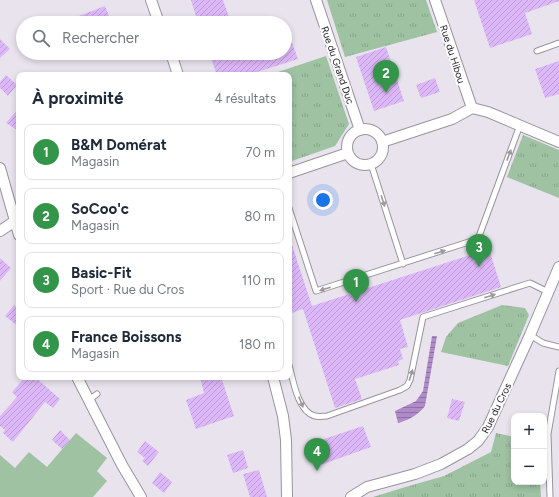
<!DOCTYPE html>
<html lang="fr">
<head>
<meta charset="utf-8">
<style>
  body { margin:0; font-family:Figtree,sans-serif; background:#f2f2f3; color:#1f2937 }
  .controls { position:absolute; right:12px; bottom:12px; display:grid; overflow:hidden; border-radius:8px; box-shadow:0 2px 6px #0003 }
  .controls button { width:36px; height:36px; display:grid; place-items:center; padding:0; border:0; border-bottom:1px solid #e0e1e3; background:#fff; color:#1f2937; font:20px sans-serif }
  .you { position:absolute; left:323px; top:200px; width:14px; height:14px; margin:-10px; border:3px solid #fff; border-radius:50%; background:#1a73e8; box-shadow:0 0 0 6px #1a73e833 }
  .badge { display:grid; place-items:center; width:26px; height:26px; border-radius:50%; background:#339549; color:#fff; font-size:13px; font-weight:700 }
  .pin { position:absolute; translate:-50% -33px; filter:drop-shadow(0 1px 2px #0008) }
  .pin::after { content:''; position:absolute; top:21px; width:14px; height:12px; background:inherit; clip-path:polygon(0 0,100% 0,50% 100%) }
  .list { margin:0; padding:0; list-style:none }
  h2 { display:flex; justify-content:space-between; align-items:center; height:52px; margin:0; padding:0 16px; font-size:17px }
  h2 small { font-size:13px; font-weight:400; color:#747a83 }
  .list li { display:grid; grid-template-columns:26px 1fr auto; gap:12px; align-items:center; box-sizing:border-box; height:56px; margin:0 8px 8px; padding:0 8px; border:1px solid #e0e1e3; border-radius:8px }
  .list b { display:block; font-size:15px; white-space:nowrap }
  .list p { margin:0; font-size:13px; white-space:nowrap; color:#747a83 }
  .list em { font-size:13px; font-style:normal; color:#747a83 }
  .icon { flex:none; width:22px; height:22px; fill:none; stroke:currentColor; stroke-width:2; stroke-linecap:round; stroke-linejoin:round }
  .map { position:relative; flex:none; width:559px; height:497px; overflow:hidden }
  .search { position:absolute; background:#fff; box-shadow:0 2px 6px #0003; left:16px; top:16px; width:276px; height:44px; display:flex; align-items:center; gap:10px; box-sizing:border-box; padding:0 14px; border-radius:22px; color:#747a83; font-size:15px }
  .panel { position:absolute; background:#fff; box-shadow:0 2px 6px #0003; left:16px; top:72px; width:276px; height:308px; border-radius:8px }
  .map>svg:first-child { display:block }
</style>
</head>
<body>
<div class="map">
<svg width="559" height="497" viewBox="0 0 559 497">
  <defs>
    <pattern id="grass-tufts" width="24" height="20" patternUnits="userSpaceOnUse"><rect width="24" height="20" fill="#9ec2a2"/><path d="M3 7l-1-3M5 7V3M7 7l1-3M15 17l-1-3M17 17v-4M19 17l1-3" fill="none" stroke="#88a68b"/></pattern>
    <pattern id="water-rules" width="6" height="5" patternUnits="userSpaceOnUse"><rect width="6" height="5" fill="#af8bc8"/><path d="M0 2.5h6" fill="none" stroke="#8e71a2"/></pattern>
    <pattern id="building-hatch" width="6" height="6" patternUnits="userSpaceOnUse"><rect width="6" height="6" fill="#ddb8f8"/><path d="M-1 1l2-2M0 6l6-6M5 7l2-2" fill="none" stroke="#bd9ed4"/></pattern>
  </defs>
  <rect width="100%" height="100%" fill="#e9e3ee"/>
  <path fill="url(#grass-tufts)" d="M327,0H426L437,32L345,57Z
    M326,56L349,124L335,146L289,162V75H269Z
    M523,135L559,150V198L507,177Z
    M502,305L525,308L529,315L508,366L441,352L446,337L458,323Z
    M496,433L514,437V482H540L541,497H373L402,488L444,476L491,452Z"/>
  <path fill="#9ec2a2" d="M76,433L107,458L97,471L107,481L93,497H0V455L15,468L29,452L47,467Z"/>
  <path fill="url(#water-rules)" d="M432,336H437L425,406C418,415 409,420 398,423L395,411L416,401L423,391Z"/>
  <path fill="url(#building-hatch)" d="M191,0H223L229,17L211,23H198Z
    M474,0H559V1L525,13L532,34L490,48Z
    M105,6L112,23H63V22Z
    M285,26H286L298,59L248,75H217L209,53H285Z
    M0,39L10,49L0,58Z
    M386,47L404,101L374,111L356,57Z
    M559,61V94L545,98L535,69Z
    M6,75L17,85L8,96L0,88V82Z
    M435,78L440,92L421,98L416,85Z
    M19,108V131L6,123Z
    M289,242H291L312,306L489,249L501,287L400,320L408,347L400,349L403,359L398,361L399,365L355,379L362,399L335,408L303,309L289,314Z
    M0,258L11,268L0,281Z
    M14,305L19,309V327L5,316Z
    M25,377H35L60,399L53,408L45,402L13,442L3,433L5,430L0,426V416L17,397L12,392Z
    M200,377H221L234,416L196,429L186,400L204,393Z
    M452,399L465,402L459,421L447,418Z
    M363,426L371,447L320,465L312,443Z
    M60,430L70,440L62,449L52,440Z
    M145,441L159,452L148,466L142,461L145,458L137,452Z
    M243,450L248,468L233,473L227,455Z
    M259,470L267,497H250L243,474Z
    M160,472L172,482L164,493L152,483Z"/>
  <g fill="none" stroke-linecap="round" stroke-linejoin="round">
    <g stroke="#99949d" stroke-width="7">
      <path id="lane" d="M537,51L559,43
        M371,164L403,264
        M289,208L316,291L478,239L520,125
        M530,335L543,343L559,347
        M289,365C293,380 298,412 315,416C319,417 323,416 327,416L400,390L407,386L410,380L423,317L530,283L548,292
        M89,400L97,394
        M550,497L548,434L559,371"/>
    </g>
    <g stroke="#99949d" stroke-width="12">
      <path id="street" d="M151,0L159,23
        M316,0L360,130
        M435,0L472,108
        M171,53L178,75
        M472,108L488,112L559,142
        M347 147a18 18 0 1 1 36 0a18 18 0 1 1-36 0Z
        M382,142L452,119L472,108
        M0,168L19,235
        M289,173L348,153
        M0,231L15,221
        M77,377L122,465L141,497
        M273,377L283,416L286,440L287,497
        M351,497L367,487L415,474L441,464L468,449L478,441L488,427L530,335L559,267"/>
    </g>
    <use href="#lane" stroke="#fff" stroke-width="5"/>
    <use href="#street" stroke="#fff" stroke-width="10"/>
  </g>
  <defs><path id="oneway-solid" d="M-6-.8H1V-3.2L6.5 0L1 3.2V.8H-6Z"/></defs>
  <g fill="#9b999b">
    <use href="#oneway-solid" transform="translate(509 155) rotate(-69)"/>
    <use href="#oneway-solid" transform="translate(383 201) rotate(72)"/>
    <use href="#oneway-solid" transform="translate(440 252) rotate(-18)"/>
    <use href="#oneway-solid" transform="translate(325 289) rotate(162)"/>
    <use href="#oneway-solid" transform="translate(490 296) rotate(-17)"/>
    <use href="#oneway-solid" transform="translate(411 375) rotate(-73)"/>
    <use href="#oneway-solid" transform="translate(301 402) rotate(68)"/>
  </g>
  <g text-anchor="middle" stroke-width="4" stroke-linejoin="round" paint-order="stroke">
    <g font-size="10" fill="#201d21" stroke="#fff">
      <text transform="translate(453 54) rotate(72)" y="4">Rue du Hibou</text>
      <text transform="translate(338 65) rotate(71)" y="4">Rue du Grand Duc</text>
      <text transform="translate(496 408) rotate(-64)" y="4">Rue du Cros</text>
    </g>
  </g>
</svg>
<div class="controls">
<button>+</button>
<button>−</button>
</div>
<div class="you"></div>
<div class="pin badge" style="left:356px;top:302px">1</div>
<div class="pin badge" style="left:386px;top:93px">2</div>
<div class="pin badge" style="left:479px;top:267px">3</div>
<div class="pin badge" style="left:317px;top:471px">4</div>
<div class="search"><svg class="icon" aria-label="search" viewBox="0 0 24 24"><circle cx="10" cy="10" r="6"/><path d="M15 15l6 6"/></svg>Rechercher</div>
<section class="panel">
<h2>À proximité<small>4 résultats</small></h2>
<ul class="list">
<li><span class="badge">1</span><div><b>B&amp;M Domérat</b><p>Magasin</p></div><em>70 m</em></li>
<li><span class="badge">2</span><div><b>SoCoo'c</b><p>Magasin</p></div><em>80 m</em></li>
<li><span class="badge">3</span><div><b>Basic-Fit</b><p>Sport · Rue du Cros</p></div><em>110 m</em></li>
<li><span class="badge">4</span><div><b>France Boissons</b><p>Magasin</p></div><em>180 m</em></li>
</ul>
</section>
</div>
</body>
</html>
